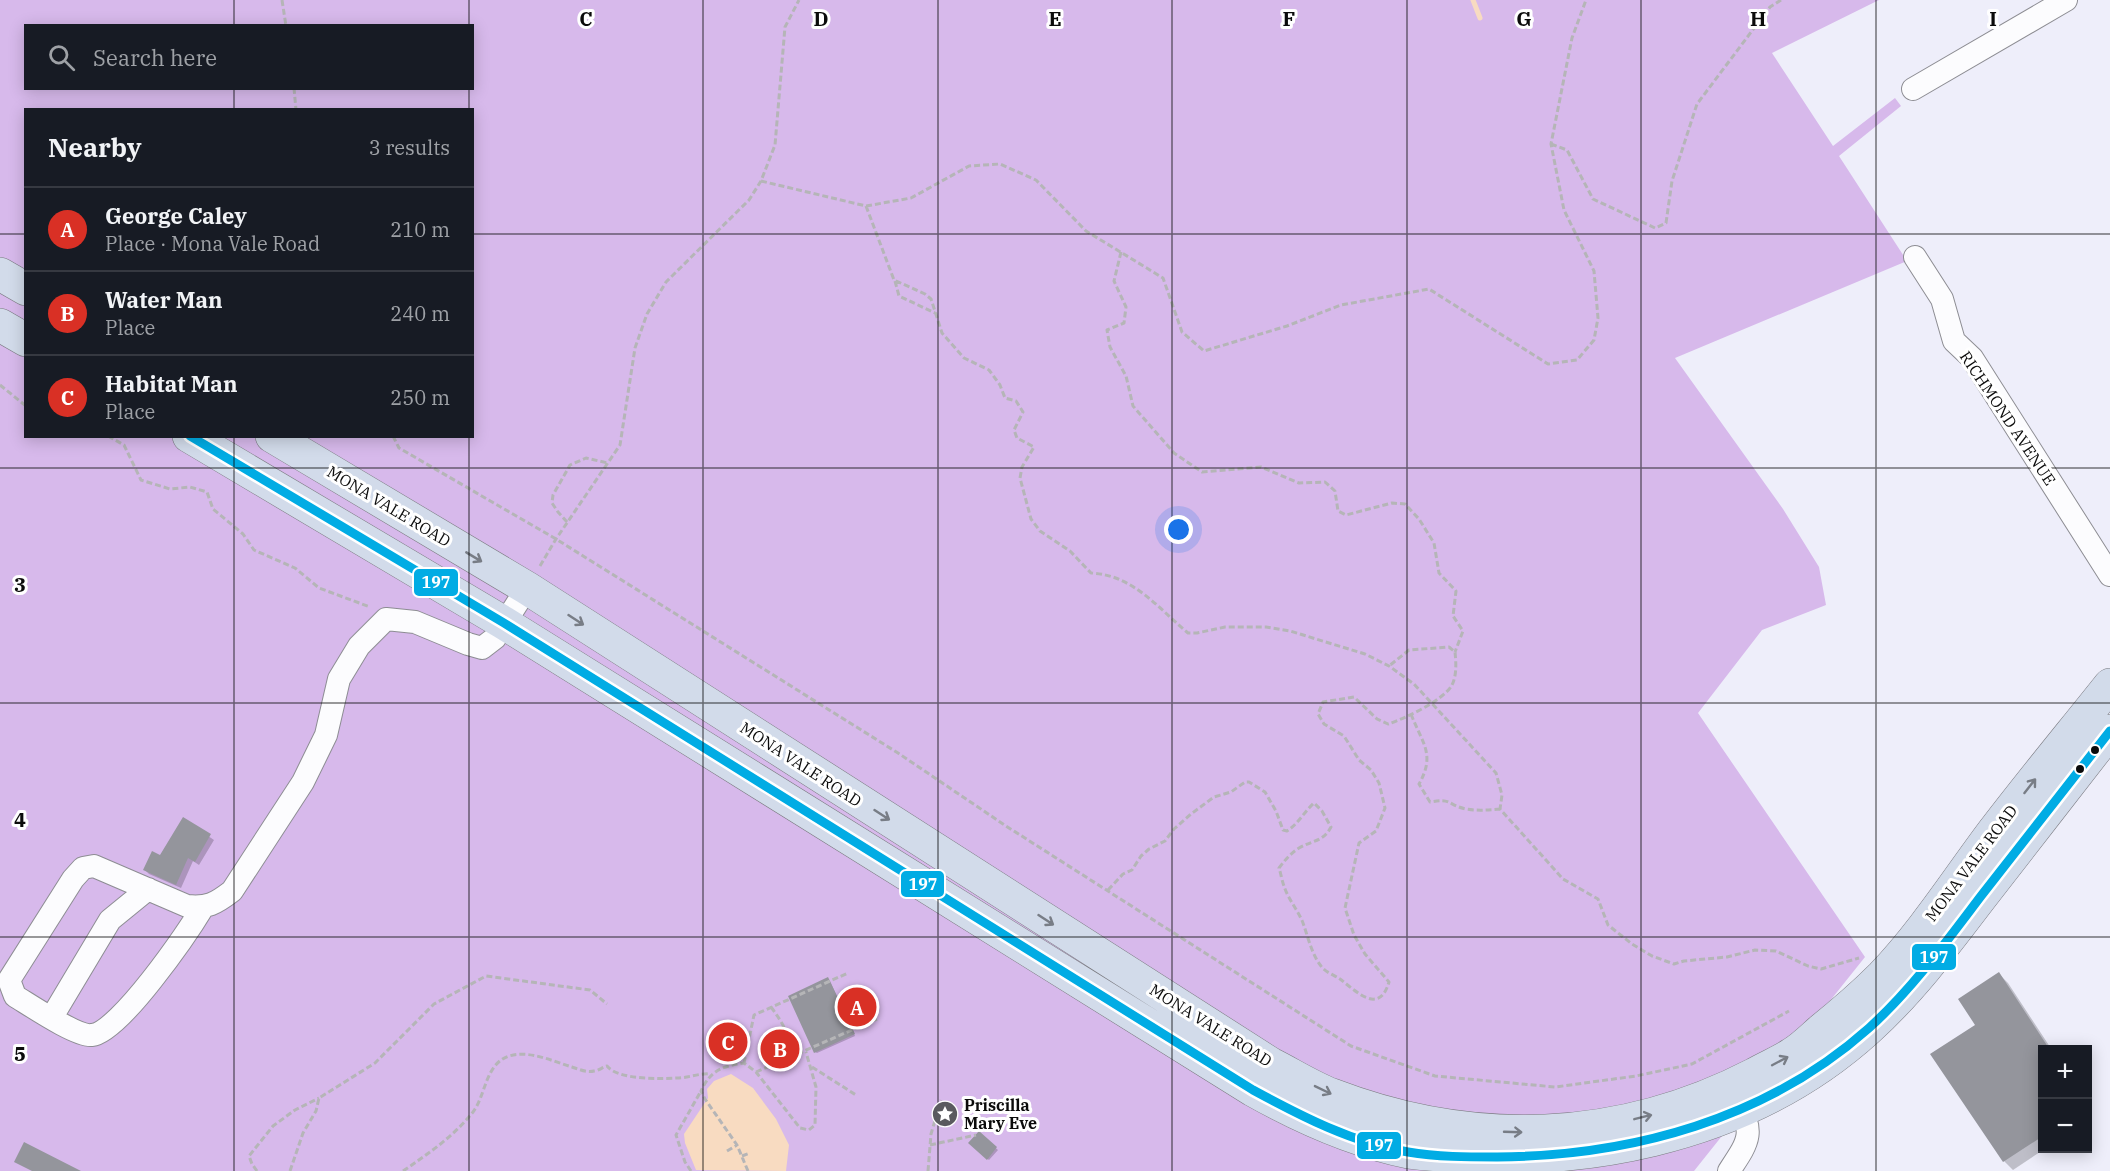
<!DOCTYPE html>
<html lang="en">
<head>
<meta charset="utf-8">
<style>
  body { margin:0; font-family:"IBM Plex Serif",serif; background:#242831; color:#f1f3f6 }
  .controls { position:absolute; right:18px; bottom:18px; display:grid; overflow:hidden; border-radius:0px; box-shadow:0 3px 15px #0003 }
  .controls button { width:54px; height:54px; display:grid; place-items:center; padding:0; border:0; border-bottom:2px solid #363941; background:#171b24; color:#f1f3f6; font:30px sans-serif }
  .you { position:absolute; left:1179px; top:530px; width:21px; height:21px; margin:-15px; border:4px solid #fff; border-radius:50%; background:#1a73e8; box-shadow:0 0 0 9px #1a73e833 }
  .badge { display:grid; place-items:center; width:39px; height:39px; border-radius:50%; background:#d93025; color:#fff; font-size:20px; font-weight:700 }
  .pin { position:absolute; translate:-50% -50%; border:3px solid #fff; box-shadow:0 2px 6px #0006 }
  .list { margin:0; padding:0; list-style:none }
  h2 { display:flex; justify-content:space-between; align-items:center; height:78px; margin:0; padding:0 24px; font-size:26px }
  h2 small { font-size:20px; font-weight:400; color:#9ea1a6 }
  .list li { display:grid; grid-template-columns:39px 1fr auto; gap:18px; align-items:center; box-sizing:border-box; height:84px; padding:0 24px; border-top:2px solid #363941 }
  .list b { display:block; font-size:22px; white-space:nowrap }
  .list p { margin:0; font-size:20px; white-space:nowrap; color:#9ea1a6 }
  .list em { font-size:20px; font-style:normal; color:#9ea1a6 }
  .icon { flex:none; width:33px; height:33px; fill:none; stroke:currentColor; stroke-width:2; stroke-linecap:round; stroke-linejoin:round }
  .map { position:relative; flex:none; width:2110px; height:1171px; overflow:hidden }
  .search { position:absolute; background:#171b24; box-shadow:0 3px 15px #0003; left:24px; top:24px; width:450px; height:66px; display:flex; align-items:center; gap:15px; box-sizing:border-box; padding:0 21px; border-radius:0px; color:#9ea1a6; font-size:22px }
  .panel { position:absolute; background:#171b24; box-shadow:0 3px 15px #0003; left:24px; top:108px; width:450px; height:330px; border-radius:0px }
  .map>svg:first-child { display:block }
</style>
</head>
<body>
<div class="map">
<svg width="2110" height="1171" viewBox="0 0 2110 1171">
  <rect width="100%" height="100%" fill="#eeeefa"/>
  <path fill="#d7b9eb" fill-rule="evenodd" d="M0,0H1879L1772,53L1833,146L1895,98L1901,106L1839,156L1907,261L1675,358L1783,509L1819,567L1826,605L1762,630L1698,713L1865,957L1694,1171H0ZM26,26H472V88H26ZM26,110H472V436H26Z"/>
  <path fill="#f8dbc1" d="M731,1074L753,1088L776,1119L789,1145L786,1171L696,1170L685,1143L684,1134L708,1098L707,1089L714,1081Z"/>
  <path fill="#0003" d="M183,819L214,840L199,865L193,861L181,888L149,874L145,870L160,856Z
    M1999,974L2008,983L2052,1050H2042V1143L2040,1145L2043,1150L2013,1170L2004,1161L1977,1025Z
    M830,981L855,1036L817,1053L815,1052Z
    M2088,1103L2092,1110L2088,1114Z
    M979,1133L998,1150L989,1160L970,1143Z"/>
  <g fill="none" stroke-linecap="round" stroke-linejoin="round">
    <path stroke="#f8dbc1" stroke-width="5" d="M1473,0L1480,18"/>
  </g>
  <path fill="#94959c" d="M183,817L211,834L195,862L188,858L176,885L143,870L152,851L160,855Z
    M1999,972L2050,1050H2043V1136L2003,1162L1930,1054L1975,1025L1958,999Z
    M828,977L855,1034L814,1053L788,996Z
    M979,1131L997,1147L987,1160L968,1143Z
    M24,1142L81,1171H32L14,1162Z"/>
  <g fill="none" stroke-linecap="round" stroke-linejoin="round">
    <g stroke="#8d8d93" stroke-width="24">
      <path id="minor" d="M1913,89L2066,0
        M1915,257L1942,299L1954,341L1972,358L2110,575
        M203,907C188,932 119,1033 92,1035C77,1037 30,1005 15,996L9,980L73,879L83,868L94,866L187,906C208,908 215,904 232,891L303,782L326,735L339,679L359,646L386,619L415,622L468,644L482,648L495,638L527,588
        M52,1017L110,920L148,889
        M1729,1171C1749,1141 1756,1132 1735,1099"/>
    </g>
    <g stroke="#7a7a80" stroke-width="34">
      <path id="highway" d="M0,274L26,289
        M0,325L26,340
        M189,436L504,623L1253,1090C1301,1117 1354,1141 1409,1152C1571,1171 1745,1141 1868,1029C1911,990 1946,943 1981,897C2024,842 2067,786 2110,731
        M272,436L527,588L1271,1064C1291,1074 1311,1087 1332,1095C1473,1149 1620,1144 1755,1074C1767,1067 1780,1062 1792,1054C1802,1048 1811,1039 1820,1031C1841,1014 1862,996 1882,976C1924,932 1957,880 1993,832C2031,782 2071,734 2110,685"/>
    </g>
    <path stroke="#b5b5b7" stroke-width="3" stroke-dasharray="6 3" stroke-linecap="butt" d="M282,0L286,26
      M294,88L296,110
      M1551,144L1567,150L1593,199L1655,228L1666,223L1672,181L1697,104L1770,7L1781,0
      M761,181L866,206L911,198L969,166L1000,164L1036,180L1086,231L1163,278L1182,332L1204,351L1287,326L1341,305L1429,289L1548,364L1577,360L1594,340L1598,318L1594,271L1564,210L1551,144L1572,38L1586,0
      M866,206L894,280L925,294L931,299L942,333L964,358L989,370L1000,385L1005,398L1016,401L1023,412L1014,430L1017,438L1034,447L1022,467L1020,478L1031,519L1040,531L1070,551L1091,573C1133,575 1157,607 1188,633H1197L1225,627H1266L1290,631L1365,654L1389,666L1414,684L1496,773L1502,795L1500,809L1563,879L1598,899L1608,925L1632,944L1652,956L1674,964L1684,961L1727,957L1755,950L1776,951L1808,966L1821,969L1859,958
      M1121,252L1114,281L1126,307L1124,323L1107,330L1110,347L1126,376L1133,406L1174,453L1202,472L1261,467L1299,483L1325,482L1335,491L1338,511L1346,515L1392,503L1405,504L1419,519L1434,543L1439,573L1456,591L1453,616L1463,631L1455,652
      M895,281L899,296L935,313
      M0,385L26,406
      M108,436L124,445L141,480L170,489L190,487L207,492L213,509L243,534L254,550L295,568L319,588L370,607
      M393,436L399,448L556,539L898,753L1006,826L1351,1046L1435,1076L1555,1087L1636,1076L1692,1064L1789,1011
      M567,522L558,512L552,503L553,495L570,465L586,458L608,463
      M540,566L556,539L620,445L635,348L647,314L666,282L749,200L761,181L775,145L785,27L799,0
      M1411,714C1422,743 1436,754 1419,784L1430,802C1453,798 1447,805 1466,809C1478,811 1488,810 1500,809
      M1108,890L1123,874L1132,870L1141,856L1149,849L1165,841L1174,829L1191,814L1214,797L1231,792L1245,782H1249L1265,792L1276,811L1283,830L1287,831C1298,824 1304,812 1314,803L1322,811L1331,827C1323,842 1313,840 1299,848C1291,853 1285,860 1279,868C1281,874 1282,881 1284,886C1288,899 1298,910 1303,923C1308,937 1312,955 1321,966C1325,972 1334,975 1340,979C1356,991 1379,1016 1389,982L1365,954L1354,935L1345,908L1359,843L1376,831L1385,808L1379,783L1371,770L1359,760L1344,736L1324,724L1318,714L1323,702L1354,697L1377,719L1388,724C1404,719 1444,700 1452,685C1457,675 1456,662 1455,652L1449,647L1409,650L1389,666
      M771,1007C785,1026 790,1035 789,1059
      M744,1063L754,1015L848,973
      M812,1067L856,1095
      M756,1072L877,1019
      M930,1145L976,1135
      M727,1151L737,1145
      M742,1156L750,1153
      M257,1171L252,1164L249,1156L273,1126L295,1110L319,1098
      M290,1171L303,1133L316,1111L319,1098L375,1063L434,1004L486,976L590,990L607,1004
      M403,1171C428,1154 454,1136 473,1112C486,1095 485,1064 509,1056C530,1050 552,1061 572,1067C578,1069 587,1073 594,1071C598,1071 603,1067 607,1066C618,1080 659,1079 677,1078C688,1078 699,1073 710,1074
      M691,1171L685,1162L676,1135L701,1091
      M748,1171L737,1145L705,1099L701,1091C710,1071 722,1066 744,1063L756,1072L800,1128L809,1130L815,1125L816,1087L806,1052
      M928,1171L931,1134L941,1100"/>
    <use href="#minor" stroke="#fcfcfe" stroke-width="22"/>
    <use href="#highway" stroke="#d2dbea" stroke-width="33"/>
    <g stroke="#fff" stroke-width="14">
      <path id="bus-1" d="M190,436L504,623L1253,1090C1301,1116 1353,1143 1408,1152C1437,1157 1468,1157 1497,1157C1632,1156 1767,1119 1869,1028C1912,989 1946,942 1981,896C2024,841 2067,786 2110,731"/>
    </g>
    <use href="#bus-1" stroke="#01ace4" stroke-width="9"/>
  </g>
  <defs><path id="oneway-shaft" d="M-6 0H5M1.5-3L5.5 0L1.5 3" fill="none" stroke-width="1.6" stroke-linecap="round" stroke-linejoin="round" transform="scale(1.5)"/></defs>
  <g stroke="#787d86">
    <use href="#oneway-shaft" transform="translate(474 557) rotate(31)"/>
    <use href="#oneway-shaft" transform="translate(576 620) rotate(33)"/>
    <use href="#oneway-shaft" transform="translate(2030 786) rotate(-52)"/>
    <use href="#oneway-shaft" transform="translate(882 815) rotate(33)"/>
    <use href="#oneway-shaft" transform="translate(1046 920) rotate(33)"/>
    <use href="#oneway-shaft" transform="translate(1780 1061) rotate(-28)"/>
    <use href="#oneway-shaft" transform="translate(1323 1090) rotate(26)"/>
    <use href="#oneway-shaft" transform="translate(1643 1117) rotate(-14)"/>
    <use href="#oneway-shaft" transform="translate(1513 1132) rotate(2)"/>
  </g>
  <path fill="none" stroke="#0b0b0b" stroke-width="1.5" stroke-opacity="0.55" d="M234,0V26M469,0V26M703,0V1171M938,0V1171M1172,0V1171M1407,0V1171M1641,0V1171M1876,0V1171M234,88V110M469,88V110M0,234H26M472,234H2110M234,436V1171M469,436V1171M0,468H2110M0,703H2110M0,937H2110"/>
  <defs>
    <g id="sight-disc" transform="scale(1.35)"><circle r="9.5" fill="#5a5a5f" stroke="#fff"/><path d="M0-6L1.8-2.2L6-1.7L2.9 1.2L3.7 5.4L0 3.3L-3.7 5.4L-2.9 1.2L-6-1.7L-1.8-2.2Z" fill="#fff"/></g>
  </defs>
  <g fill-rule="evenodd">
    <use href="#sight-disc" x="945" y="1114"/>
  </g>
  <g fill="#0b0b0b" stroke="#fff" stroke-width="2">
    <circle cx="2095" cy="750" r="5"/>
    <circle cx="2080" cy="769" r="5"/>
  </g>
  <g text-anchor="middle" stroke-width="6" stroke-linejoin="round" paint-order="stroke">
    <g font-size="16" fill="#0b0b0b" stroke="#fff">
      <text transform="translate(2008 418) rotate(56)" y="6">RICHMOND AVENUE</text>
      <text transform="translate(389 506) rotate(31)" y="6">MONA VALE ROAD</text>
      <text transform="translate(801 764) rotate(33)" y="6">MONA VALE ROAD</text>
      <text transform="translate(1971 863) rotate(-53)" y="6">MONA VALE ROAD</text>
      <text transform="translate(1211 1025) rotate(32)" y="6">MONA VALE ROAD</text>
    </g>
    <g font-size="16" font-weight="bold" fill="#0b0b0b" stroke="#fff" text-anchor="start">
      <text x="964" y="1111">Priscilla<tspan x="964" dy="18">Mary Eve</tspan></text>
    </g>
  </g>
  <g font-size="20" text-anchor="middle" font-weight="bold" fill="#0b0b0b" stroke="#fff" stroke-width="6" stroke-linejoin="round" paint-order="stroke">
    <text x="586" y="26">C</text>
    <text x="821" y="26">D</text>
    <text x="1055" y="26">E</text>
    <text x="1289" y="26">F</text>
    <text x="1524" y="26">G</text>
    <text x="1758" y="26">H</text>
    <text x="1993" y="26">I</text>
    <text x="20" y="592">3</text>
    <text x="20" y="827">4</text>
    <text x="20" y="1061">5</text>
  </g>
  <g stroke="#fff" stroke-width="2">
    <rect x="413" y="568" width="46" height="29" rx="6" fill="#01ace4"/>
    <rect x="900" y="870" width="45" height="28" rx="6" fill="#01ace4"/>
    <rect x="1911" y="943" width="46" height="28" rx="6" fill="#01ace4"/>
    <rect x="1356" y="1131" width="46" height="29" rx="6" fill="#01ace4"/>
  </g>
  <g font-size="16" text-anchor="middle" font-weight="bold" fill="#fff">
    <text x="436" y="588">197</text>
    <text x="923" y="890">197</text>
    <text x="1934" y="963">197</text>
    <text x="1379" y="1151">197</text>
  </g>
</svg>
<div class="controls">
<button>+</button>
<button>−</button>
</div>
<div class="you"></div>
<div class="pin badge" style="left:857px;top:1007px">A</div>
<div class="pin badge" style="left:780px;top:1049px">B</div>
<div class="pin badge" style="left:728px;top:1042px">C</div>
<div class="search"><svg class="icon" aria-label="search" viewBox="0 0 24 24"><circle cx="10" cy="10" r="6"/><path d="M15 15l6 6"/></svg>Search here</div>
<section class="panel">
<h2>Nearby<small>3 results</small></h2>
<ul class="list">
<li><span class="badge">A</span><div><b>George Caley</b><p>Place · Mona Vale Road</p></div><em>210 m</em></li>
<li><span class="badge">B</span><div><b>Water Man</b><p>Place</p></div><em>240 m</em></li>
<li><span class="badge">C</span><div><b>Habitat Man</b><p>Place</p></div><em>250 m</em></li>
</ul>
</section>
</div>
</body>
</html>
